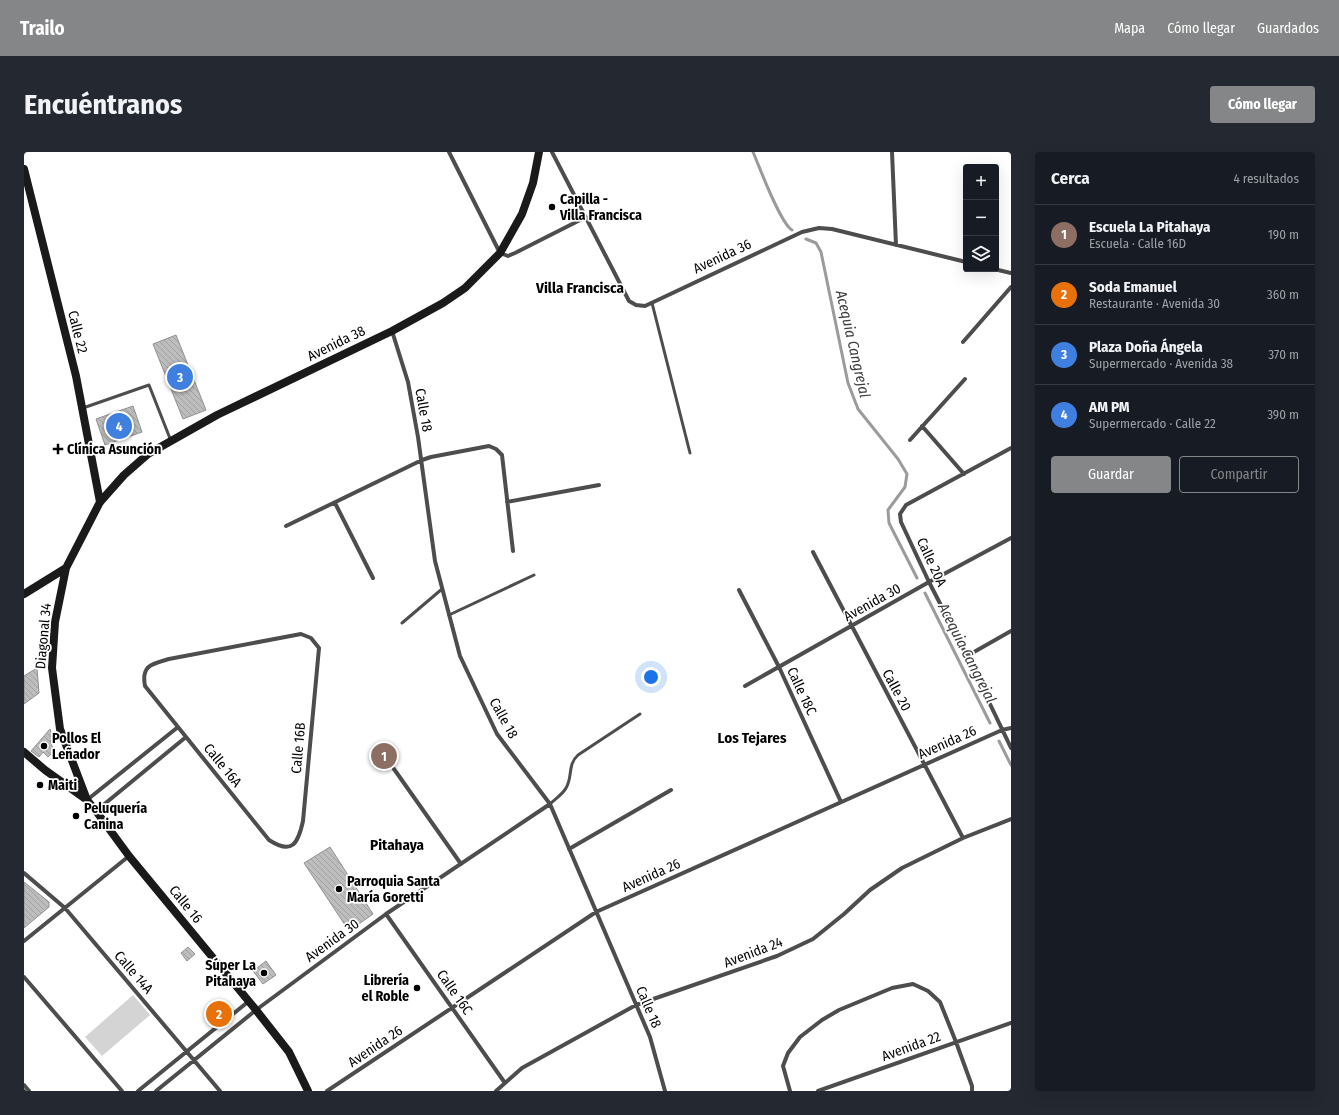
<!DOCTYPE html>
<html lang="es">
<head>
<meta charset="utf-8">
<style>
  body { margin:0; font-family:"Fira Sans Condensed",sans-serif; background:#242831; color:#f1f3f6 }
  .controls { position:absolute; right:12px; top:12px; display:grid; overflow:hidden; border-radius:4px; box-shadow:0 4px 16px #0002 }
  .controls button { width:36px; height:36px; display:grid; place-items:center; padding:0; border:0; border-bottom:1px solid #363941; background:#171b24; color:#f1f3f6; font:20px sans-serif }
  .you { position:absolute; left:627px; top:525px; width:14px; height:14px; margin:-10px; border:3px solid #fff; border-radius:50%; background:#1a73e8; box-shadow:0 0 0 6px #1a73e833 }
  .badge { display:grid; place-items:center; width:26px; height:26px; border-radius:50%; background:#858687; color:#fff; font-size:13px; font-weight:700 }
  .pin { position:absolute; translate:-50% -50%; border:2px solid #fff; box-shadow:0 1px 4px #0006 }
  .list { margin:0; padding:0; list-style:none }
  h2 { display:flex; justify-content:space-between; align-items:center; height:52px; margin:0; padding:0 16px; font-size:17px }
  h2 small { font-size:13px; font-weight:400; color:#9ea1a6 }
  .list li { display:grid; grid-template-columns:26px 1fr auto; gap:12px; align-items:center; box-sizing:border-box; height:60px; padding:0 16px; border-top:1px solid #363941 }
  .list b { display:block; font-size:15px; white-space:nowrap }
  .list p { margin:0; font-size:13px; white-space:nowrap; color:#9ea1a6 }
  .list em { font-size:13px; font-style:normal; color:#9ea1a6 }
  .actions { display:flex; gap:8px; padding:12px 16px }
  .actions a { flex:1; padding:9px 0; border:1px solid #858687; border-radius:4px; text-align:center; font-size:14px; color:#858687 }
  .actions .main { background:#858687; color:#fff }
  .icon { flex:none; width:22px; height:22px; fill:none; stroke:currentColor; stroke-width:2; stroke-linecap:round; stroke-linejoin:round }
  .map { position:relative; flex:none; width:987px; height:939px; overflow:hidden; border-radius:4px }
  header { display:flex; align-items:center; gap:24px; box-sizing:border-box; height:56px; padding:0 20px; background:#858687; color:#fff }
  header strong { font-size:19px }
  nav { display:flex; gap:22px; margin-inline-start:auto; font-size:14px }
  .intro { display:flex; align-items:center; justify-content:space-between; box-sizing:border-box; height:96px; padding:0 24px }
  h1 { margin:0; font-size:28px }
  .button { padding:10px 18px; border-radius:4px; background:#858687; color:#fff; font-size:14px; font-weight:700 }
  main { display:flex; gap:24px; padding:0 24px }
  aside { flex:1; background:#171b24; border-radius:4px; box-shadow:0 4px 16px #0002 }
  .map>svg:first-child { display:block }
</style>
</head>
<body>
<header>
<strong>Trailo</strong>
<nav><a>Mapa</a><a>Cómo llegar</a><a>Guardados</a></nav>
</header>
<div class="intro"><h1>Encuéntranos</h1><a class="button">Cómo llegar</a></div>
<main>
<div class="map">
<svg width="987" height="939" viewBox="0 0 987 939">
  <defs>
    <pattern id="building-back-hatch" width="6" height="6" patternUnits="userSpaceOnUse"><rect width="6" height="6" fill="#bdbdbd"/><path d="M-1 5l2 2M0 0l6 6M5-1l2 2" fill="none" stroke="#a1a1a1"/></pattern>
  </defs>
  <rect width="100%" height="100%" fill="#fff"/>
  <path fill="#d4d4d4" d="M109,843L126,863L78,904L61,885Z"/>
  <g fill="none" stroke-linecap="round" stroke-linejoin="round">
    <path stroke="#9b9b9b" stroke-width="3" d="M729,0C736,16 756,71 768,78
      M782,87L792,91L797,100L824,231L834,257L874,307L883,322L881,335L864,358L865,371L893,426
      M901,441L966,571
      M975,589L987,613"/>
  </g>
  <path fill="url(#building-back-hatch)" stroke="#919191" d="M152,183L182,258L159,267L129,192Z
    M109,254L118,280L81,293L72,267Z
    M13,516L15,541L0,552V524Z
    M26,577L29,586L26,589L30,599L24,605L19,600L15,605L7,599Z
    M306,695L349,762L325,779L280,711Z
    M0,730L25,750V755L0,776Z
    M164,795L171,802L163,809L157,801Z
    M242,809L252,823L239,832L229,819Z"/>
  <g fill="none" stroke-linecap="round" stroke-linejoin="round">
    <path stroke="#4d4d4d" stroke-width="3" d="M628,151L666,301
      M59,256L125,233L147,289
      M425,463L510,423
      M378,471L418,437
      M526,652C531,647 539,642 542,636C549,625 543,613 554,603L616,562"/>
    <path stroke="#4d4d4d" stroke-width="4" d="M425,0L476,101L484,104L491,101L562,65
      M528,0L605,149L612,153L621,154L778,80L795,76L808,77L942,110
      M868,0L872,93
      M970,117L987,121
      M368,179L384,230L394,285L411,409L436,504L473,582L526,652L626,885L641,939
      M939,190L987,135
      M898,274L940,322
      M886,288L941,227
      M987,296L882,353L876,362L877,370L905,430L943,504L987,596
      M483,350L575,333
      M311,351L349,426
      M262,374L398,308L407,305L465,294L472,297L478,303L489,399
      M789,400L939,686
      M715,438L755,515L817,650
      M277,482L287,486L295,496L279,669C274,692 268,703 245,688L121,534C117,513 128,512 145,507Z
      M943,504L987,479
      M721,534L905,430L987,386
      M370,617L437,712
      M63,648L154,575
      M72,659L162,585
      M545,697L647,638
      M0,721L41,756L196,939
      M362,762L481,931
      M0,789L105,704
      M0,825L98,939
      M0,933L5,939
      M114,939L225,849
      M132,939L232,858L362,762L526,652
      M303,939L572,760L978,578L987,576
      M472,939L498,916L612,853L753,804L789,787L820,762L846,738L878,716L939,686L987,667
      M766,939L759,914L764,901L776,885L798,868L815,858L868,836L889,832L904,839L916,850L932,890L948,934V939
      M794,939L987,871"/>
    <path stroke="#1a1a1a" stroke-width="8" d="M0,17L52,224L76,350
      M0,442L42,416
      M0,600L21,618L63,648L72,659L105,704L232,858L265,900L284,939
      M63,648L36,577L28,516L31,470L42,416L76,350L100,323L124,302L193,263L368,179L419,151L441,136L476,101L498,62L509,31L515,0"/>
  </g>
  <g fill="#000" stroke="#fff" stroke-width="1.5">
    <circle cx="528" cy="55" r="4"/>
    <path d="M32 291h4v4h4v4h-4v4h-4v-4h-4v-4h4z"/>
    <circle cx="20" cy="594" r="4"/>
    <circle cx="16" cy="633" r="4"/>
    <circle cx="52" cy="664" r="4"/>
    <circle cx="315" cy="737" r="4"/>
    <circle cx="240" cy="821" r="4"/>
    <circle cx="393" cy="836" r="4"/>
  </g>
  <g text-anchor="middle" stroke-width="3.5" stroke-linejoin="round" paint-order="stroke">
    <g font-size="14" font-weight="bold" fill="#000" stroke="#fff" text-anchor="start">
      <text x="536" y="52">Capilla -<tspan x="536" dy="16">Villa Francisca</tspan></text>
      <text x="43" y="302">Clínica Asunción</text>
      <text x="28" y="591">Pollos El<tspan x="28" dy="16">Leñador</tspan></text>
      <text x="24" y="638">Maiti</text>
      <text x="60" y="661">Peluquería<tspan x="60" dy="16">Canina</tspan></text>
      <text x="323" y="734">Parroquia Santa<tspan x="323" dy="16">María Goretti</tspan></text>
      <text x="232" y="818" text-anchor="end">Súper La<tspan x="232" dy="16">Pitahaya</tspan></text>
      <text x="385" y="833" text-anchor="end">Librería<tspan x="385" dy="16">el Roble</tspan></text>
    </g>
    <g font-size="14" fill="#000" stroke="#fff">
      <text transform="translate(698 104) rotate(-25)" y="5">Avenida 36</text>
      <text transform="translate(54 180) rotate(76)" y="5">Calle 22</text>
      <text transform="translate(312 191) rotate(-26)" y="5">Avenida 38</text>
      <text transform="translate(400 258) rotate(80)" y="5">Calle 18</text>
      <text transform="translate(908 410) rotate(65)" y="5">Calle 20A</text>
      <text transform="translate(848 450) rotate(-29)" y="5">Avenida 30</text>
      <text transform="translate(19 484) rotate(-85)" y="5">Diagonal 34</text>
      <text transform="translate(873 538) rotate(62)" y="5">Calle 20</text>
      <text transform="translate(778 539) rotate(65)" y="5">Calle 18C</text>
      <text transform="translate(480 566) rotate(61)" y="5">Calle 18</text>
      <text transform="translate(923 590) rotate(-24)" y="5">Avenida 26</text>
      <text transform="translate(274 596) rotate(-85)" y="5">Calle 16B</text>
      <text transform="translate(199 613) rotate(51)" y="5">Calle 16A</text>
      <text transform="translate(627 723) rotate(-24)" y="5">Avenida 26</text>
      <text transform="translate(162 752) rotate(51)" y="5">Calle 16</text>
      <text transform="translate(308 788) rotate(-36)" y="5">Avenida 30</text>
      <text transform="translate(729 800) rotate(-21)" y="5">Avenida 24</text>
      <text transform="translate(110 820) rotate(49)" y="5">Calle 14A</text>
      <text transform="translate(431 840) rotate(55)" y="5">Calle 16C</text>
      <text transform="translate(625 855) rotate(67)" y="5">Calle 18</text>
      <text transform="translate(351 894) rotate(-34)" y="5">Avenida 26</text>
      <text transform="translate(887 894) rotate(-20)" y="5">Avenida 22</text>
    </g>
    <g font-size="15" font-weight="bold" fill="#000" stroke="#fff">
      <text x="556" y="141">Villa Francisca</text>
      <text x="728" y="591">Los Tejares</text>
      <text x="373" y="698">Pitahaya</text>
    </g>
    <g font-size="15" font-style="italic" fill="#3c3c3c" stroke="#fff">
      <text transform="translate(829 192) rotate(77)" y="5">Acequia Cangrejal</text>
      <text transform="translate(943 501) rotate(63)" y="5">Acequia Cangrejal</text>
    </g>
  </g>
</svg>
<div class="controls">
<button>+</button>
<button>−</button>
<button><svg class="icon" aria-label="layers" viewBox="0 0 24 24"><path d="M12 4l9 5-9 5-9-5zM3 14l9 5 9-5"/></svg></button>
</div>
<div class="you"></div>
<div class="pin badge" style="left:360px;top:604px;background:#8d6e63">1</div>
<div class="pin badge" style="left:195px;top:862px;background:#e8710a">2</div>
<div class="pin badge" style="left:156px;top:225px;background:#3f7fe0">3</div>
<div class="pin badge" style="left:95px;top:274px;background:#3f7fe0">4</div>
</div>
<aside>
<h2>Cerca<small>4 resultados</small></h2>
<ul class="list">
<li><span class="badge" style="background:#8d6e63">1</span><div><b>Escuela La Pitahaya</b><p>Escuela · Calle 16D</p></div><em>190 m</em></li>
<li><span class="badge" style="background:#e8710a">2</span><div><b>Soda Emanuel</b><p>Restaurante · Avenida 30</p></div><em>360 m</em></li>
<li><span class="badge" style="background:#3f7fe0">3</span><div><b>Plaza Doña Ángela</b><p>Supermercado · Avenida 38</p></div><em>370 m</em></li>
<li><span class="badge" style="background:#3f7fe0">4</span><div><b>AM PM</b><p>Supermercado · Calle 22</p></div><em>390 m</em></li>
</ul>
<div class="actions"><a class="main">Guardar</a><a>Compartir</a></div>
</aside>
</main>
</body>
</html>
